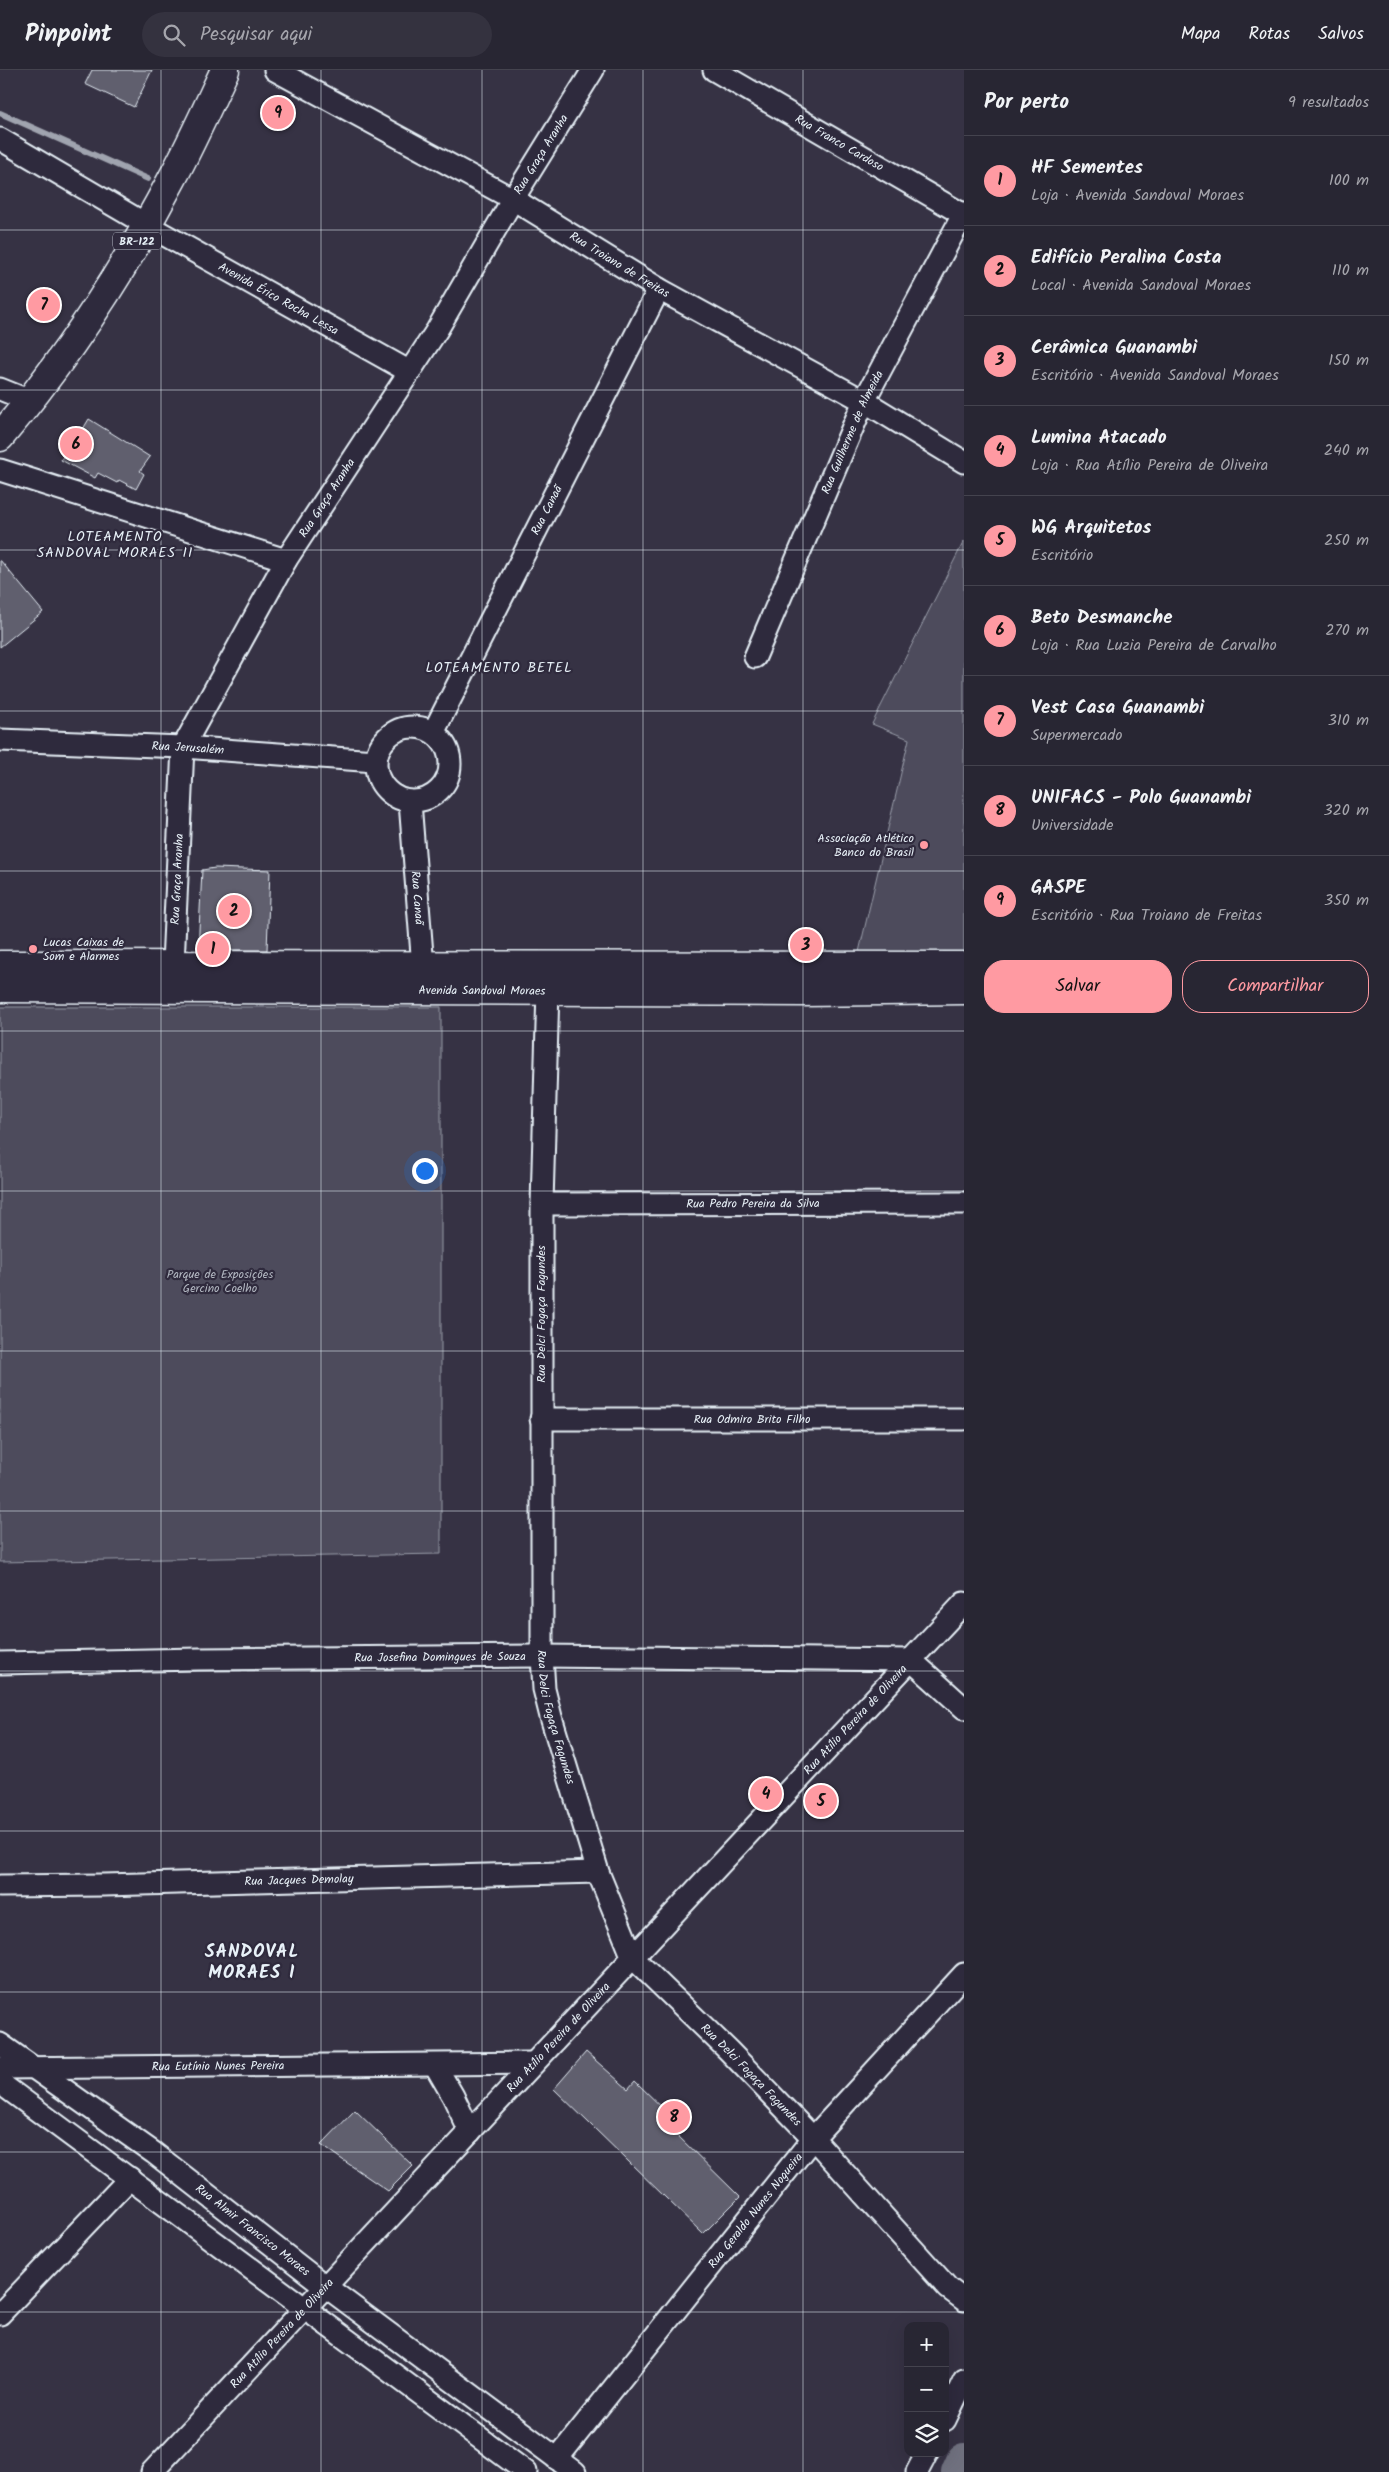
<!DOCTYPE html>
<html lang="pt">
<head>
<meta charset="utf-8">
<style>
  body { margin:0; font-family:Kalam,sans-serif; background:#34323f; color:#f1f3f6 }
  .controls { position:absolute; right:15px; bottom:15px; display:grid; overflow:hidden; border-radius:10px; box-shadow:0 5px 20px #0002 }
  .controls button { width:45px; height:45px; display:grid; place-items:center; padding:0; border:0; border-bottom:1px solid #44434e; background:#282633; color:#f1f3f6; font:25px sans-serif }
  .you { position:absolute; left:424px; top:1100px; width:18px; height:18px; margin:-12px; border:4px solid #fff; border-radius:50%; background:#1a73e8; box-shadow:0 0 0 8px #1a73e833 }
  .badge { display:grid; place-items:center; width:32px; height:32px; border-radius:50%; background:#ff9aa2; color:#111; font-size:16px; font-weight:700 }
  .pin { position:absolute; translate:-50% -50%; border:2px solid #fff; box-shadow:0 1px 5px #0006 }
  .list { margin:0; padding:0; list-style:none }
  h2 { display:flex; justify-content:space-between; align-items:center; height:65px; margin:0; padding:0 20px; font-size:21px }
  h2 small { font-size:16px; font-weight:400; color:#a5a5ac }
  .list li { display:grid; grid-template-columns:32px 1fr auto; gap:15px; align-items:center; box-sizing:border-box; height:90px; padding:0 20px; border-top:1px solid #44434e }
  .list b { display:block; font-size:19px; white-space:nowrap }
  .list p { margin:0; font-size:16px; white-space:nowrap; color:#a5a5ac }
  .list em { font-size:16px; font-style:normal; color:#a5a5ac }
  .actions { display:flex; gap:10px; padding:15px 20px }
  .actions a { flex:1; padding:11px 0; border:1px solid #ff9aa2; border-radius:20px; text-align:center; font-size:18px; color:#ff9aa2 }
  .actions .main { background:#ff9aa2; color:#111 }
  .icon { flex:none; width:28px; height:28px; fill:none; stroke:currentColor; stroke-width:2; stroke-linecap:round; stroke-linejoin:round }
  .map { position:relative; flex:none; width:964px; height:2402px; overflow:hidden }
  header { display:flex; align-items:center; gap:30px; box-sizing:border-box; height:70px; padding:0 25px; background:#282633; border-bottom:1px solid #44434e }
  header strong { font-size:24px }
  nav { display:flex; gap:28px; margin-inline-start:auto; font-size:18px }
  .search { width:350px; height:45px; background:#34323f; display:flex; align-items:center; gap:12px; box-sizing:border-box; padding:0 18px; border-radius:28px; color:#a5a5ac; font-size:19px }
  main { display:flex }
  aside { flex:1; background:#282633 }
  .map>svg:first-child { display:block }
</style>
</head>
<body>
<header>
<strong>Pinpoint</strong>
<div class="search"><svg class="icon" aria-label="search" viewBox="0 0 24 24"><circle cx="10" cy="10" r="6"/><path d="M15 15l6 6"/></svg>Pesquisar aqui</div>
<nav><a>Mapa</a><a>Rotas</a><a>Salvos</a></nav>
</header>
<main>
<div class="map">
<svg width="964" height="2402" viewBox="0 0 964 2402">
  <rect width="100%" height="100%" fill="#363244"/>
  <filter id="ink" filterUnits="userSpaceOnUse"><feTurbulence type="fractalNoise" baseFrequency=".02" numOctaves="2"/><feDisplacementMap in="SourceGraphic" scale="10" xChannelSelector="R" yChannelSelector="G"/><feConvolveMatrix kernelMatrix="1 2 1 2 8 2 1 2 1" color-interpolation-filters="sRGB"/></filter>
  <g filter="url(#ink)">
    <path fill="#4d4b5c" stroke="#9a9eaa" d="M964,471V882H859L909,669L872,654Z
      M0,937H441V1484L0,1492Z"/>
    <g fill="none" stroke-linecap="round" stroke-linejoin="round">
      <path stroke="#a0a4af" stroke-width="6" d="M0,43L148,109"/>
      <path stroke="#70717f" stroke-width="36" d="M959,2402L964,2391"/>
    </g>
    <path fill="#605e6e" stroke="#e8f1f8" d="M92,0H152L134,37L85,14Z
      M89,349L150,387L140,401L144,404L136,419L119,410L117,413L98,403L95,408L61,390L71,373L74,374Z
      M0,490L43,542L0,577Z
      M215,798L270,800L267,880H198L202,800Z
      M586,1982L628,2019L635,2011L679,2054L672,2060L740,2127L703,2164L554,2019Z
      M355,2040L413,2096L388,2121L321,2075Z"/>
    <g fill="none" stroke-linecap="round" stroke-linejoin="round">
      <g stroke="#e8f1f8" stroke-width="25">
        <g id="minor">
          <path id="s1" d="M275,0L513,129L659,219L864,331L964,392"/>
          <path id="s2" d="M714,0L964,145"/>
          <path id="s3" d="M0,69L147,155L410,302"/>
          <path d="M0,319L30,331"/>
          <path d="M0,400L286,490"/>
          <path id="s4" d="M755,587L864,331L964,143"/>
          <circle cx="413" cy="694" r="37"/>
          <path id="s5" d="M434,661L659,219"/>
          <path id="s6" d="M0,670L183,677L375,691"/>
          <path id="s7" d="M410,732L424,910"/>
          <path id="s8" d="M173,894L183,677L286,490L437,260L513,129L593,0"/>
          <path id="s9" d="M548,919L542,1134V1586L544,1619L551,1647L598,1802L633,1888L729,1981L813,2068L948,2218L964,2230"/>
          <path id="s10" d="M542,1134L964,1133"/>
          <path id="s11" d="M541,1349H964"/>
          <path id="s12" d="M0,1593L199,1589L542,1586L911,1590L964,1638"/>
          <path id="s13" d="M0,1816L104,1815L598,1802"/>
          <path id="s14" d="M0,1974L154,2083L325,2216L575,2402"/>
          <path d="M435,1995L453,2026L470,2062"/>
          <path id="s15" d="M0,1998L534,1993"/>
          <path d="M0,2013L526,2402"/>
          <path d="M0,2244L130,2108"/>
          <path d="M945,2350L964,2310"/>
          <path id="s16" d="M557,2389L813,2068L964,1904"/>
          <path id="s17" d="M152,2402L964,1533"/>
          <path d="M917,2402L927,2383"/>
        </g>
      </g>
      <g stroke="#e8f1f8" stroke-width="31">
        <g id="secondary">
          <path d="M0,895L964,896"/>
          <path id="s18" d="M0,918L803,922L964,920"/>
        </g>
      </g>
      <g stroke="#e8f1f8" stroke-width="31">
        <path id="primary" d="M0,367C66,289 124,200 172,109C191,74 208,36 225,0"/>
      </g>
      <use href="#minor" stroke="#2f2a3d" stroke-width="21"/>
      <use href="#secondary" stroke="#2f2a3d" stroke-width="28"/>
      <use href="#primary" stroke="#2f2a3d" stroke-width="28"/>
    </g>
  </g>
  <path fill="none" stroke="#e8f1f8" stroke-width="1" stroke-opacity="0.55" d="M161,0V2402M321,0V2402M482,0V2402M643,0V2402M803,0V2402M0,160H964M0,320H964M0,480H964M0,641H964M0,801H964M0,961H964M0,1121H964M0,1281H964M0,1441H964M0,1601H964M0,1761H964M0,1922H964M0,2082H964M0,2242H964"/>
  <g fill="#ff9aa2" stroke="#2f2a3d" stroke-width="2">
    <circle cx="924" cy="775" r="5"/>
    <circle cx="33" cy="879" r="5"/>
  </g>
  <g text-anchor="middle" stroke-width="4.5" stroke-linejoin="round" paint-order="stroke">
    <rect fill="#2f2a3d" stroke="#b0b5c0" stroke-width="1" x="113" y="162.5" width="48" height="17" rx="4"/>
    <g font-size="11" font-weight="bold" fill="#e8f1f8">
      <text x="137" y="175">BR-122</text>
    </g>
    <g font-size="12" fill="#e8f1f8" stroke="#2f2a3d">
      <text dy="4" stroke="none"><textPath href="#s2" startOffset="145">Rua Franco Cardoso</textPath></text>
      <text dy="4" stroke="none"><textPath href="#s8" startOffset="910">Rua Graça Aranha</textPath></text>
      <text dy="4" stroke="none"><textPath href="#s1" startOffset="396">Rua Troiano de Freitas</textPath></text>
      <text dy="4" stroke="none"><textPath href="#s3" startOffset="321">Avenida Érico Rocha Lessa</textPath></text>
      <text dy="4" stroke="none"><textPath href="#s4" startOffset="245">Rua Guilherme de Almeida</textPath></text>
      <text dy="4" stroke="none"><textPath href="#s8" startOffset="505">Rua Graça Aranha</textPath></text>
      <text dy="4" stroke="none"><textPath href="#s5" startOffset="248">Rua Canaã</textPath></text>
      <text dy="4" stroke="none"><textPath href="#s6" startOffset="188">Rua Jerusalém</textPath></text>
      <text dy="4" stroke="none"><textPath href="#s8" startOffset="85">Rua Graça Aranha</textPath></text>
      <text dy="4" stroke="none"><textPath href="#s7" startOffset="96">Rua Canaã</textPath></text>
      <text dy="4" stroke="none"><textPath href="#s18" startOffset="482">Avenida Sandoval Moraes</textPath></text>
      <text dy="4" stroke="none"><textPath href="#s10" startOffset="211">Rua Pedro Pereira da Silva</textPath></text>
      <text transform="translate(541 1244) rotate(-90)" y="4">Rua Delci Fogaça Fagundes</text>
      <text dy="4" stroke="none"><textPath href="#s11" startOffset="211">Rua Odmiro Brito Filho</textPath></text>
      <text dy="4" stroke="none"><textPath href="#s12" startOffset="440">Rua Josefina Domingues de Souza</textPath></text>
      <text dy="4" stroke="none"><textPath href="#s9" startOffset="730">Rua Delci Fogaça Fagundes</textPath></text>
      <text dy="4" stroke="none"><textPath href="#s17" startOffset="1030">Rua Atílio Pereira de Oliveira</textPath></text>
      <text dy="4" stroke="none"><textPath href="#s13" startOffset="299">Rua Jacques Demolay</textPath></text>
      <text dy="4" stroke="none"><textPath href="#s17" startOffset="595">Rua Atílio Pereira de Oliveira</textPath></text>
      <text dy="4" stroke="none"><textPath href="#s15" startOffset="218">Rua Eutínio Nunes Pereira</textPath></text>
      <text dy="4" stroke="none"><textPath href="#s9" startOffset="1150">Rua Delci Fogaça Fagundes</textPath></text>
      <text dy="4" stroke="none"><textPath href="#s16" startOffset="318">Rua Geraldo Nunes Nogueira</textPath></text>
      <text dy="4" stroke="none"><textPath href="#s14" startOffset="314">Rua Almir Francisco Moraes</textPath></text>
      <text dy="4" stroke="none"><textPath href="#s17" startOffset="190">Rua Atílio Pereira de Oliveira</textPath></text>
    </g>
    <g font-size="12" fill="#e8f1f8" stroke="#2f2a3d" text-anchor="end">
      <text x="914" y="772">Associação Atlético<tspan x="914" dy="14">Banco do Brasil</tspan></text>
      <text x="43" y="876" text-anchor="start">Lucas Caixas de<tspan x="43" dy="14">Som e Alarmes</tspan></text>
    </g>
    <g font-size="12" fill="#b2b7c1" stroke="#2f2a3d">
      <text x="220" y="1208">Parque de Exposições<tspan x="220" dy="14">Gercino Coelho</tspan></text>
    </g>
    <g font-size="14" letter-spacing="1" fill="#e8f1f8" stroke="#2f2a3d">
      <text x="115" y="471">LOTEAMENTO<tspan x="115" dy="16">SANDOVAL MORAES II</tspan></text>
      <text x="499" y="602">LOTEAMENTO BETEL</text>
    </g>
    <g font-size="18" font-weight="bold" letter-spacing="1" fill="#e8f1f8" stroke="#2f2a3d">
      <text x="252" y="1887">SANDOVAL<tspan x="252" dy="21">MORAES I</tspan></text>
    </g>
  </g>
</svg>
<div class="controls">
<button>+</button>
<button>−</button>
<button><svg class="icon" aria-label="layers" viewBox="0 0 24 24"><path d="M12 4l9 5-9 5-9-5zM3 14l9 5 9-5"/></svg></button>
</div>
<div class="you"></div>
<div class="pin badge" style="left:213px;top:879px">1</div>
<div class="pin badge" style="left:234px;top:841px">2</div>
<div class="pin badge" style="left:806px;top:875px">3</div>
<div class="pin badge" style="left:766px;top:1724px">4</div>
<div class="pin badge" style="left:821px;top:1731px">5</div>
<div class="pin badge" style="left:76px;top:374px">6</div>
<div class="pin badge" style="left:44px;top:235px">7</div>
<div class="pin badge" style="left:674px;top:2047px">8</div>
<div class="pin badge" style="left:278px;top:43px">9</div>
</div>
<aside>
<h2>Por perto<small>9 resultados</small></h2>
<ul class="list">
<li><span class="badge">1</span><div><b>HF Sementes</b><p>Loja · Avenida Sandoval Moraes</p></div><em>100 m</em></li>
<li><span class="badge">2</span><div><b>Edifício Peralina Costa</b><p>Local · Avenida Sandoval Moraes</p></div><em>110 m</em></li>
<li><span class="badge">3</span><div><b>Cerâmica Guanambi</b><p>Escritório · Avenida Sandoval Moraes</p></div><em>150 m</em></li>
<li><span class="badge">4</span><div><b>Lumina Atacado</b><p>Loja · Rua Atílio Pereira de Oliveira</p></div><em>240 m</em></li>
<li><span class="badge">5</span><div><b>WG Arquitetos</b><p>Escritório</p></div><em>250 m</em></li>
<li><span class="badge">6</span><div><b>Beto Desmanche</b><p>Loja · Rua Luzia Pereira de Carvalho</p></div><em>270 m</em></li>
<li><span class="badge">7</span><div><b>Vest Casa Guanambi</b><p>Supermercado</p></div><em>310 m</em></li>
<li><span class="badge">8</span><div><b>UNIFACS - Polo Guanambi</b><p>Universidade</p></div><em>320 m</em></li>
<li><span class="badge">9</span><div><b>GASPE</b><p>Escritório · Rua Troiano de Freitas</p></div><em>350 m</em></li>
</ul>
<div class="actions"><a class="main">Salvar</a><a>Compartilhar</a></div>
</aside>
</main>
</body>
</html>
